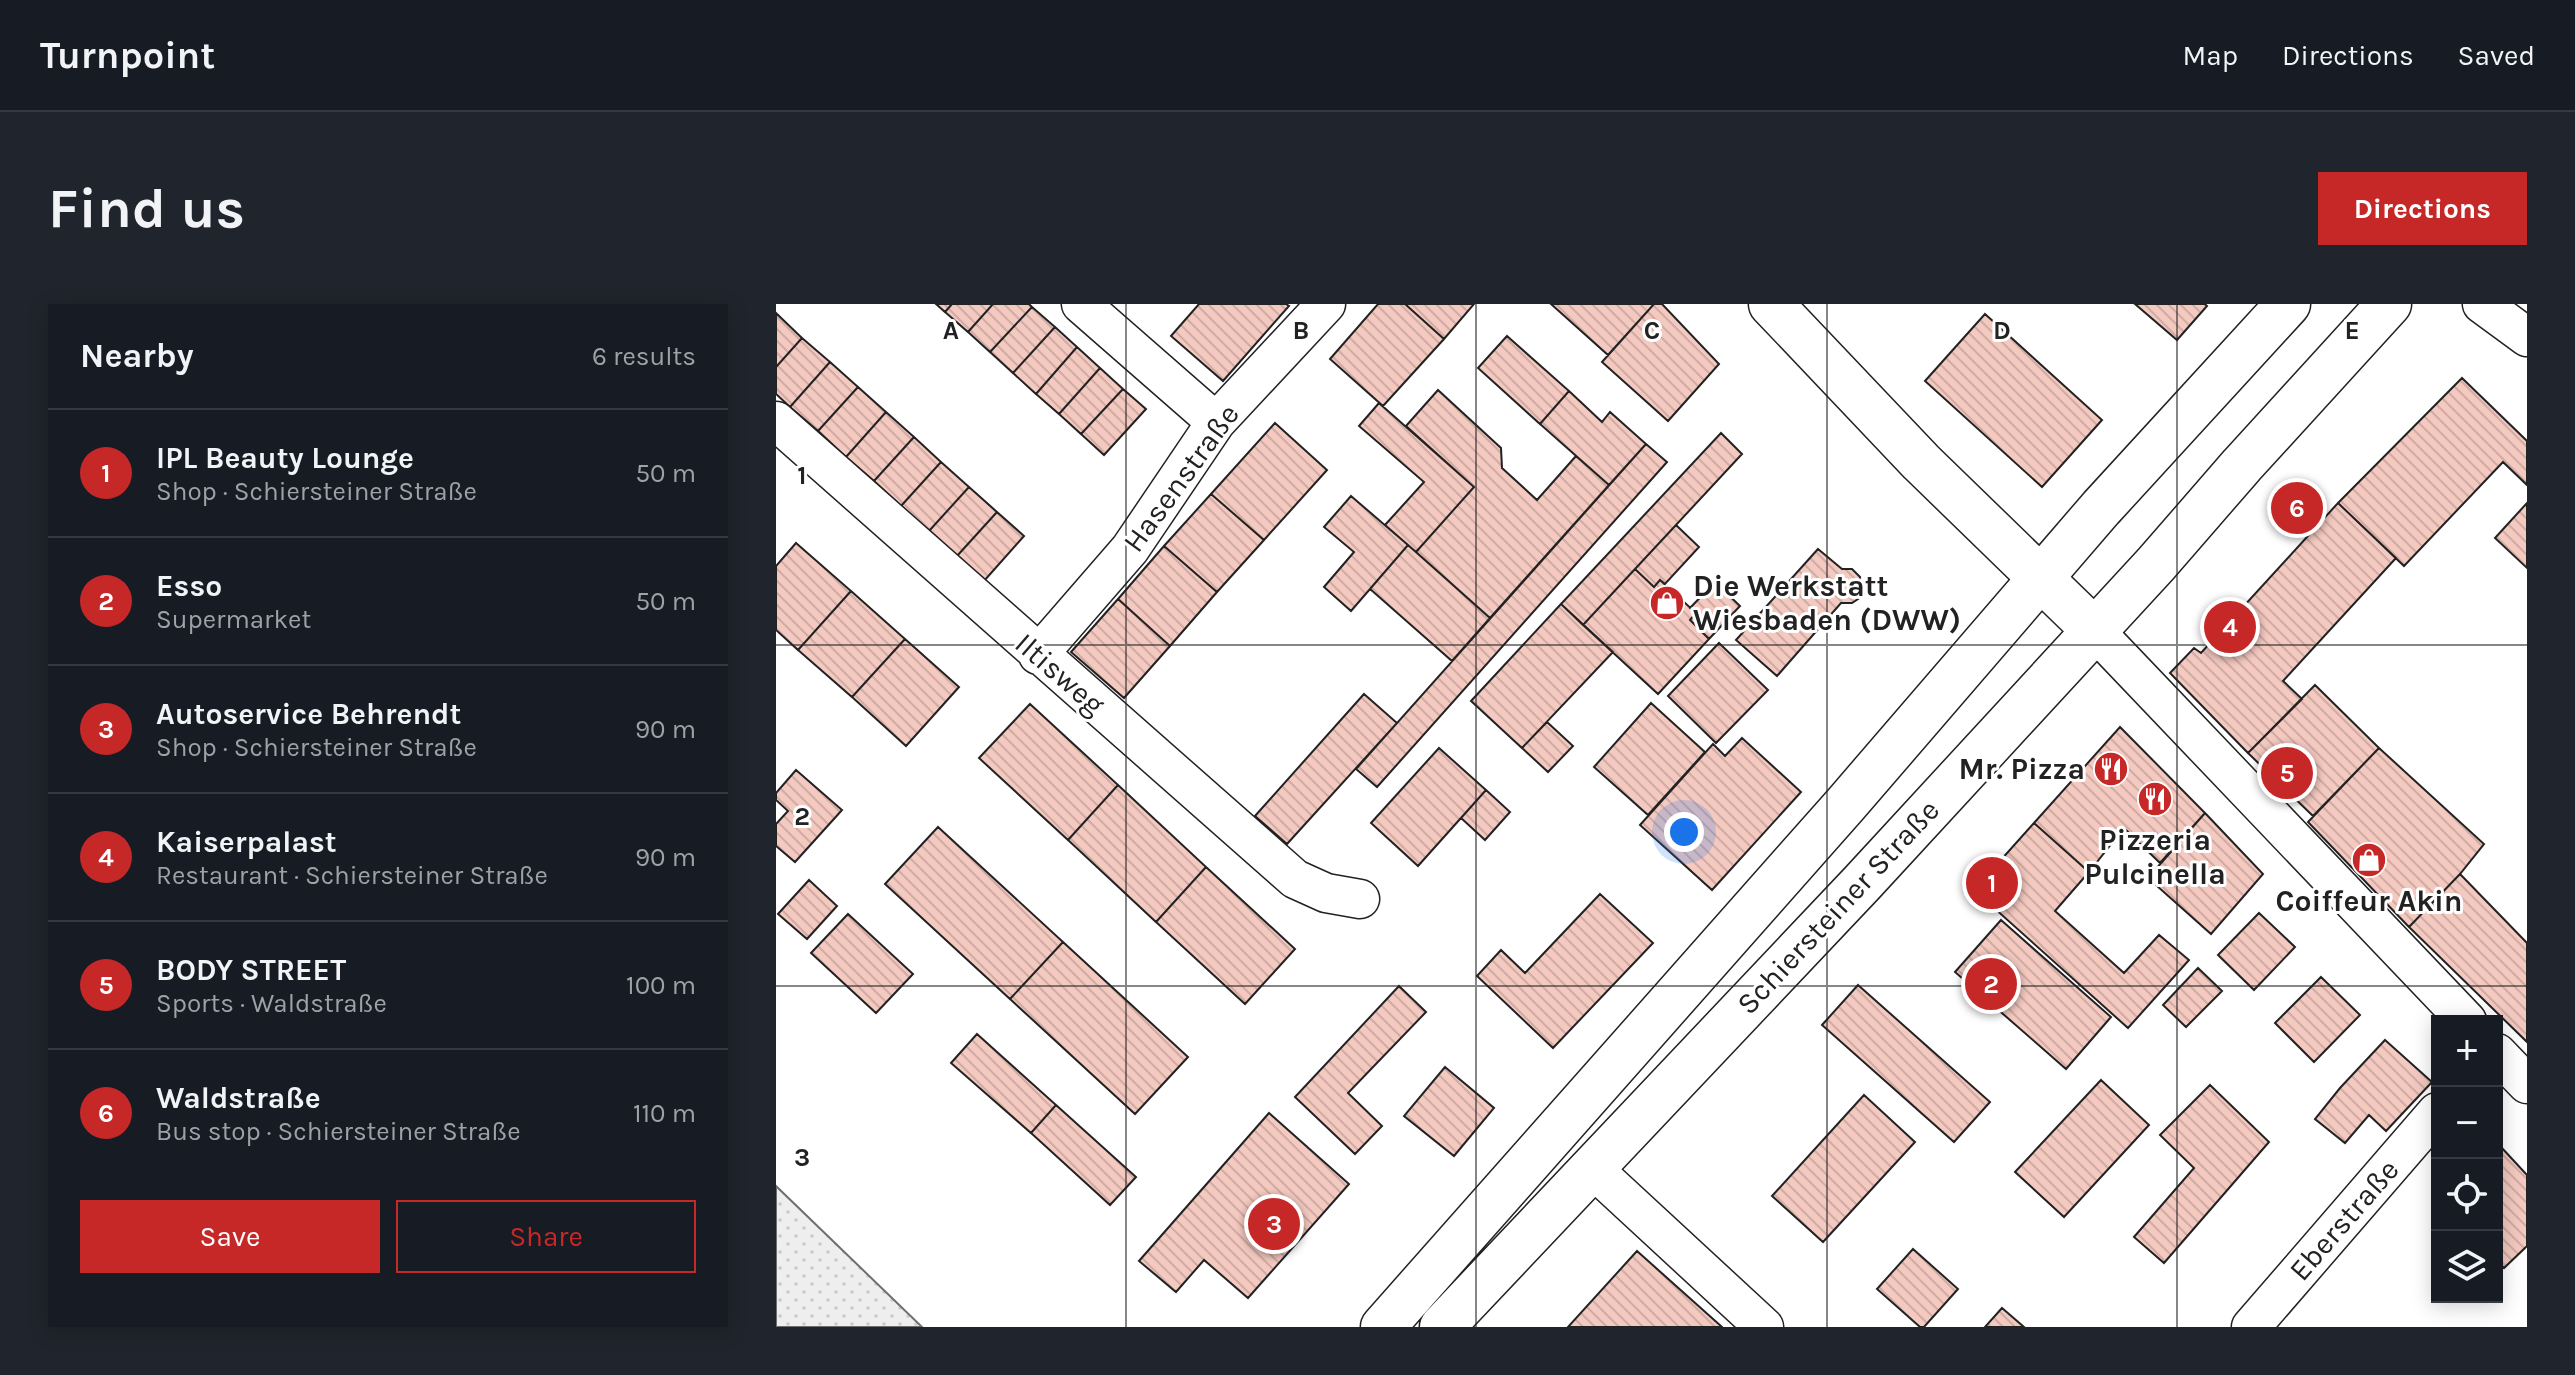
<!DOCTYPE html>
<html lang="en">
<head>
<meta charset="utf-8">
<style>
  body { margin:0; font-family:Karla,sans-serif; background:#20242c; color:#f1f3f6 }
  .controls { position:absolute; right:24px; bottom:24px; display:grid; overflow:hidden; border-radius:0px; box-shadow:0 4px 20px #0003 }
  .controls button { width:72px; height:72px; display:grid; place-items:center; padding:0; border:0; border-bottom:2px solid #363941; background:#171b24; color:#f1f3f6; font:40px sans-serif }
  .you { position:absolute; left:908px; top:528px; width:28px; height:28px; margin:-20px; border:6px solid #fff; border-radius:50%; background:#1a73e8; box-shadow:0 0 0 12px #1a73e833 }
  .badge { display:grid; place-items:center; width:52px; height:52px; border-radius:50%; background:#c62828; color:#fff; font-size:26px; font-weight:700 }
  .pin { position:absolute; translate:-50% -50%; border:4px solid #fff; box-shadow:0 2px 8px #0006 }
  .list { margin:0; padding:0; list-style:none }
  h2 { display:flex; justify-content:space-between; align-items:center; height:104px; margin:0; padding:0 32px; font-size:34px }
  h2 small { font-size:26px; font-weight:400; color:#9ea1a6 }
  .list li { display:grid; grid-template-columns:52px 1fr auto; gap:24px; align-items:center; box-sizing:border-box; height:128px; padding:0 32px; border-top:2px solid #363941 }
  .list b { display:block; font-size:30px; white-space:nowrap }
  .list p { margin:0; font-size:26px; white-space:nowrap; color:#9ea1a6 }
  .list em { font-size:26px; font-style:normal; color:#9ea1a6 }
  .actions { display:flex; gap:16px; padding:24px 32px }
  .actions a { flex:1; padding:18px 0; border:2px solid #c62828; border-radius:0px; text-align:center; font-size:28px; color:#c62828 }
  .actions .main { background:#c62828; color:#fff }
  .icon { flex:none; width:44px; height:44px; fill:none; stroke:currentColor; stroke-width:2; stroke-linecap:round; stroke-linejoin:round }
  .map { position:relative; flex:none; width:1751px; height:1023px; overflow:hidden; border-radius:0px }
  header { display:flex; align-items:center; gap:48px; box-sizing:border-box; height:112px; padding:0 40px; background:#171b24; border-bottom:2px solid #363941 }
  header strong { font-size:38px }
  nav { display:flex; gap:44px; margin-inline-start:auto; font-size:28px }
  .intro { display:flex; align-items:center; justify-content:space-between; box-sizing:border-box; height:192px; padding:0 48px }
  h1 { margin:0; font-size:56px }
  .button { padding:20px 36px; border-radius:0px; background:#c62828; color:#fff; font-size:28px; font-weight:700 }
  main { display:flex; gap:48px; padding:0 48px }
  aside { flex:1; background:#171b24; border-radius:0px; box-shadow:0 4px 20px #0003 }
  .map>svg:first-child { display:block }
</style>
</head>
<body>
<header>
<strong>Turnpoint</strong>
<nav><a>Map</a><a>Directions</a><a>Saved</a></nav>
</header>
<div class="intro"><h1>Find us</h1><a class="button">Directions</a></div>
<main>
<aside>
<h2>Nearby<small>6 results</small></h2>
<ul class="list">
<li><span class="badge">1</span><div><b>IPL Beauty Lounge</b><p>Shop · Schiersteiner Straße</p></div><em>50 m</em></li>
<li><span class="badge">2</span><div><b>Esso</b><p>Supermarket</p></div><em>50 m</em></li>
<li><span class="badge">3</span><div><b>Autoservice Behrendt</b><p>Shop · Schiersteiner Straße</p></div><em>90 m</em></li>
<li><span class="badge">4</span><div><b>Kaiserpalast</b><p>Restaurant · Schiersteiner Straße</p></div><em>90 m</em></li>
<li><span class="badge">5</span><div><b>BODY STREET</b><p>Sports · Waldstraße</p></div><em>100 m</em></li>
<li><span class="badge">6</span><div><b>Waldstraße</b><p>Bus stop · Schiersteiner Straße</p></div><em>110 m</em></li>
</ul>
<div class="actions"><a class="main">Save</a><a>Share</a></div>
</aside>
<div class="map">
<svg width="1751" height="1023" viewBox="0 0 1751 1023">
  <defs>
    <pattern id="garden-dots" width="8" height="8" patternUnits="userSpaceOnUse" patternTransform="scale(2)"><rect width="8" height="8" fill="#eee"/><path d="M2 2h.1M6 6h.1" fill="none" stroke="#ccc" stroke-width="1.8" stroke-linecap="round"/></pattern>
    <pattern id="building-back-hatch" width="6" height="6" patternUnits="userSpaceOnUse" patternTransform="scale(2)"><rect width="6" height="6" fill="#f3c9c0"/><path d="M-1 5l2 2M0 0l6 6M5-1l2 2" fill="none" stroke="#d0aca5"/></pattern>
  </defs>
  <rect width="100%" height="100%" fill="#fff"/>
  <path fill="url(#garden-dots)" stroke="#6f6f6f" stroke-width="2" d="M0,882L146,1023H0Z"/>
  <path fill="url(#building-back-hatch)" stroke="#222" stroke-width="2" d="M160,0H176L169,8Z
    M176,0H217L192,28L169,8Z
    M217,0H253L256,3L214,48L192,28Z
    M423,0H510L513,2L447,77L395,32Z
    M602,0H629L668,35L607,102L554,55Z
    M629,0H698L668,35Z
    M775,0H878L832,51Z
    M878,0H886L943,60L892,117L826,58Z
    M1359,0H1429L1431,2L1401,36Z
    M256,3L279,23L237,69L214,48Z
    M0,9L26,34L0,63Z
    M1209,10L1326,116L1266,183L1149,77Z
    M279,23L301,43L260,90L237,69Z
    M731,32L793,87L764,120L702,64Z
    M26,34L54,58L14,103L0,90V63Z
    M301,43L324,64L283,110L260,90Z
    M54,58L82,83L42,127L14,103Z
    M324,64L347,85L305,130L283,110Z
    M1686,74L1751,137V181L1727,158L1628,262L1562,199Z
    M82,83L110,108L70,153L42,127Z
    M347,85L370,105L328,151L305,130Z
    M662,86L725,144L726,164L761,196L800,152L833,181L714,314L640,248L698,183L630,122Z
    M793,87L826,118L834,108L870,140L833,181L764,120Z
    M603,99L698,183L640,248L609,221L648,178L583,122Z
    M110,108L138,133L98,177L70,153Z
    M499,119L551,166L488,236L435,190Z
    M945,129L966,150L807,321L785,300Z
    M138,133L165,158L125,202L98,177Z
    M870,140L891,158L601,483L580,465Z
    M165,158L193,183L153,227L125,202Z
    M193,183L221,208L181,252L153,227Z
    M435,190L488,236L441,288L388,242Z
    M575,192L632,241L575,307L548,283L578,248L548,223Z
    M1562,199L1620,254L1507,377L1526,395L1472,449L1394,369L1418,344L1425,349Z
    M1751,199V264L1719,234Z
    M221,208L248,232L208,277L181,252Z
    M900,221L923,243L889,280L884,276L878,283L859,265Z
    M20,239L75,287L22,346L0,326V262Z
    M632,241L714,314L676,357L594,285Z
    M388,242L441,288L394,342L342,295Z
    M1042,245L1066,265H1076L1084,273L1085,293L1076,299H1065L1001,372L960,336Z
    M859,265L878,283L884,276L920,309L914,316L933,335L882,390L807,321Z
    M939,278L964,302L933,335L914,316L920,309L914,304Z
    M75,287L129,335L76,393L22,346Z
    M342,295L394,342L348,394L295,348Z
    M785,300L837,348L746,444L695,397Z
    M129,335L183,383L130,442L76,393Z
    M943,339L992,386L940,439L892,392Z
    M1539,381L1603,444L1537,512L1472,449Z
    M588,390L621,419L511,540L479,512Z
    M875,399L929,448L872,511L818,463Z
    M254,400L342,481L292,536L203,454Z
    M771,418L797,442L772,468L746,444Z
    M1344,423L1429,509L1384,559L1348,524L1313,568L1258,519Z
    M966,434L1025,488L936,586L864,521L937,440L949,452Z
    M663,444L710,486L642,562L595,519Z
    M1603,444L1708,540L1684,570L1633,623L1532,518Z
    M20,466L66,506L19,558L0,542V520L12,507L0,496V489Z
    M342,481L430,563L380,618L292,536Z
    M710,486L734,508L709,536L685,514Z
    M1429,509L1487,570L1435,630L1372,574Z
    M1258,519L1313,568L1279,607L1348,669L1383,631L1413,656L1352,724L1198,586Z
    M162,523L287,638L234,695L109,580Z
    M430,563L519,645L469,700L380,618Z
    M1684,570L1751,639V738L1633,623Z
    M33,576L61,602L31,635L2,610Z
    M824,590L877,639L777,744L701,672L725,646L749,669Z
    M1483,609L1519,643L1478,686L1442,651Z
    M72,610L137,670L100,709L35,649Z
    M1225,616L1335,713L1290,765L1179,668Z
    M287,638L412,753L359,810L234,695Z
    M1422,664L1446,687L1410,723L1387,701Z
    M1545,673L1584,711L1538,758L1499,719Z
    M1082,681L1214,798L1178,838L1046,721Z
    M623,682L650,708L572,789L606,822L579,850L519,793Z
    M201,730L280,801L255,829L175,759Z
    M1609,736L1656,778L1610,827L1593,811L1569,839L1539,815L1564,784Z
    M669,763L718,804L678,852L628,812Z
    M1325,776L1373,821L1288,913L1239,868Z
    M1434,781L1493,838L1388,959L1358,933L1418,864L1384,831Z
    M1088,791L1139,838L1047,938L996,892Z
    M280,801L360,873L334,901L255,829Z
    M493,809L573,880L472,994L428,956L400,988L363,957Z
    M1725,843L1751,871V942L1728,964L1721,957V847Z
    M1137,945L1182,985L1148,1023H1144L1101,985Z
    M861,947L946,1023H792Z
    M1226,1004L1248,1023H1209Z"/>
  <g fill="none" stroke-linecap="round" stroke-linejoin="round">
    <g stroke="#222" stroke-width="41">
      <path id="street" d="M305,0L440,118
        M1706,0L1751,33
        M0,117L519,575L550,589L584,595
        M1318,326L1691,717
        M262,351L354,245L440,118L550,0
        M1721,749L1751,780
        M816,864L988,1023
        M1475,1023L1661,808"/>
    </g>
    <g stroke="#222" stroke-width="47">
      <path id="secondary" d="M995,0L1145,158L1318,326"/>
    </g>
    <g stroke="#222" stroke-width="47">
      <path id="primary" d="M607,1023L1070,500L1325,204L1512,0
        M666,1023L1086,579L1380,260L1466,161L1613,0"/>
    </g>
    <use href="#street" stroke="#fff" stroke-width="38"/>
    <use href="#secondary" stroke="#fff" stroke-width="44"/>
    <use href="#primary" stroke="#fff" stroke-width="44"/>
  </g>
  <path fill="none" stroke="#222" stroke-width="2" stroke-opacity="0.55" d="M350,0V1023M700,0V1023M1051,0V1023M1401,0V1023M0,341H1751M0,682H1751"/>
  <defs>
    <g id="shop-disc" transform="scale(1.8)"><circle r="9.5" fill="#c62828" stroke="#fff"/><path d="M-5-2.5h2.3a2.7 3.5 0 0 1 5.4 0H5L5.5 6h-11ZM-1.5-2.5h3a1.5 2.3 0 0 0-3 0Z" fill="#fff"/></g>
    <g id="restaurant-disc" transform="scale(1.8)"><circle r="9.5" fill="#c62828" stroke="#fff"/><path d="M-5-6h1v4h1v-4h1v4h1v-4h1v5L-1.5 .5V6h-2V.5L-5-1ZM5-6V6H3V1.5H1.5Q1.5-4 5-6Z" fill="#fff"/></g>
  </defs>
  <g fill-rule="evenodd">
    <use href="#shop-disc" x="891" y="299"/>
    <use href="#restaurant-disc" x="1335" y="465"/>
    <use href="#restaurant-disc" x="1379" y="495"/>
    <use href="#shop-disc" x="1593" y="556"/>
  </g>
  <g text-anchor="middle" stroke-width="6" stroke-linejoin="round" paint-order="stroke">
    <g font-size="30" fill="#222" stroke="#fff">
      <text transform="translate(405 174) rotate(-54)" y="10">Hasenstraße</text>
      <text transform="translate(284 370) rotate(41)" y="10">Iltisweg</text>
      <text transform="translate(1062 603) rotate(-47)" y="10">Schiersteiner Straße</text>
      <text transform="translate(1568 916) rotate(-49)" y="10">Eberstraße</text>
    </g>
    <g font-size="30" font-weight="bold" fill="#222" stroke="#fff">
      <text x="917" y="292" text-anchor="start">Die Werkstatt<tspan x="917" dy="34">Wiesbaden (DWW)</tspan></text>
      <text x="1309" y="475" text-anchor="end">Mr. Pizza</text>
      <text x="1379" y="546">Pizzeria<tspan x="1379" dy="34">Pulcinella</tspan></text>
      <text x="1593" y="607">Coiffeur Akin</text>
    </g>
  </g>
  <g font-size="26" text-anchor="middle" font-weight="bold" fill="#222" stroke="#fff" stroke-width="6" stroke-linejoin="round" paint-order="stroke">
    <text x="175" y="35">A</text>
    <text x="525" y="35">B</text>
    <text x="876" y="35">C</text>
    <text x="1226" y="35">D</text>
    <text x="1576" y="35">E</text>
    <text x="26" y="180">1</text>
    <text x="26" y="521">2</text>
    <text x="26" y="862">3</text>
  </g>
</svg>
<div class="controls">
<button>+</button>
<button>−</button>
<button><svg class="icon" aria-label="locate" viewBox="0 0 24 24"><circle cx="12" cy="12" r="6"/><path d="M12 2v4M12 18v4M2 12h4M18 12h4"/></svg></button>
<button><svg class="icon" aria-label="layers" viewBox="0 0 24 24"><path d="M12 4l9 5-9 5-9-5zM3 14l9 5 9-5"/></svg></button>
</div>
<div class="you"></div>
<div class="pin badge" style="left:1216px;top:579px">1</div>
<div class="pin badge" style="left:1215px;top:680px">2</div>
<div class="pin badge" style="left:498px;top:920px">3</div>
<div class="pin badge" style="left:1454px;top:323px">4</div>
<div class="pin badge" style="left:1511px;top:469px">5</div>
<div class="pin badge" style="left:1521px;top:204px">6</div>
</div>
</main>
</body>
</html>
